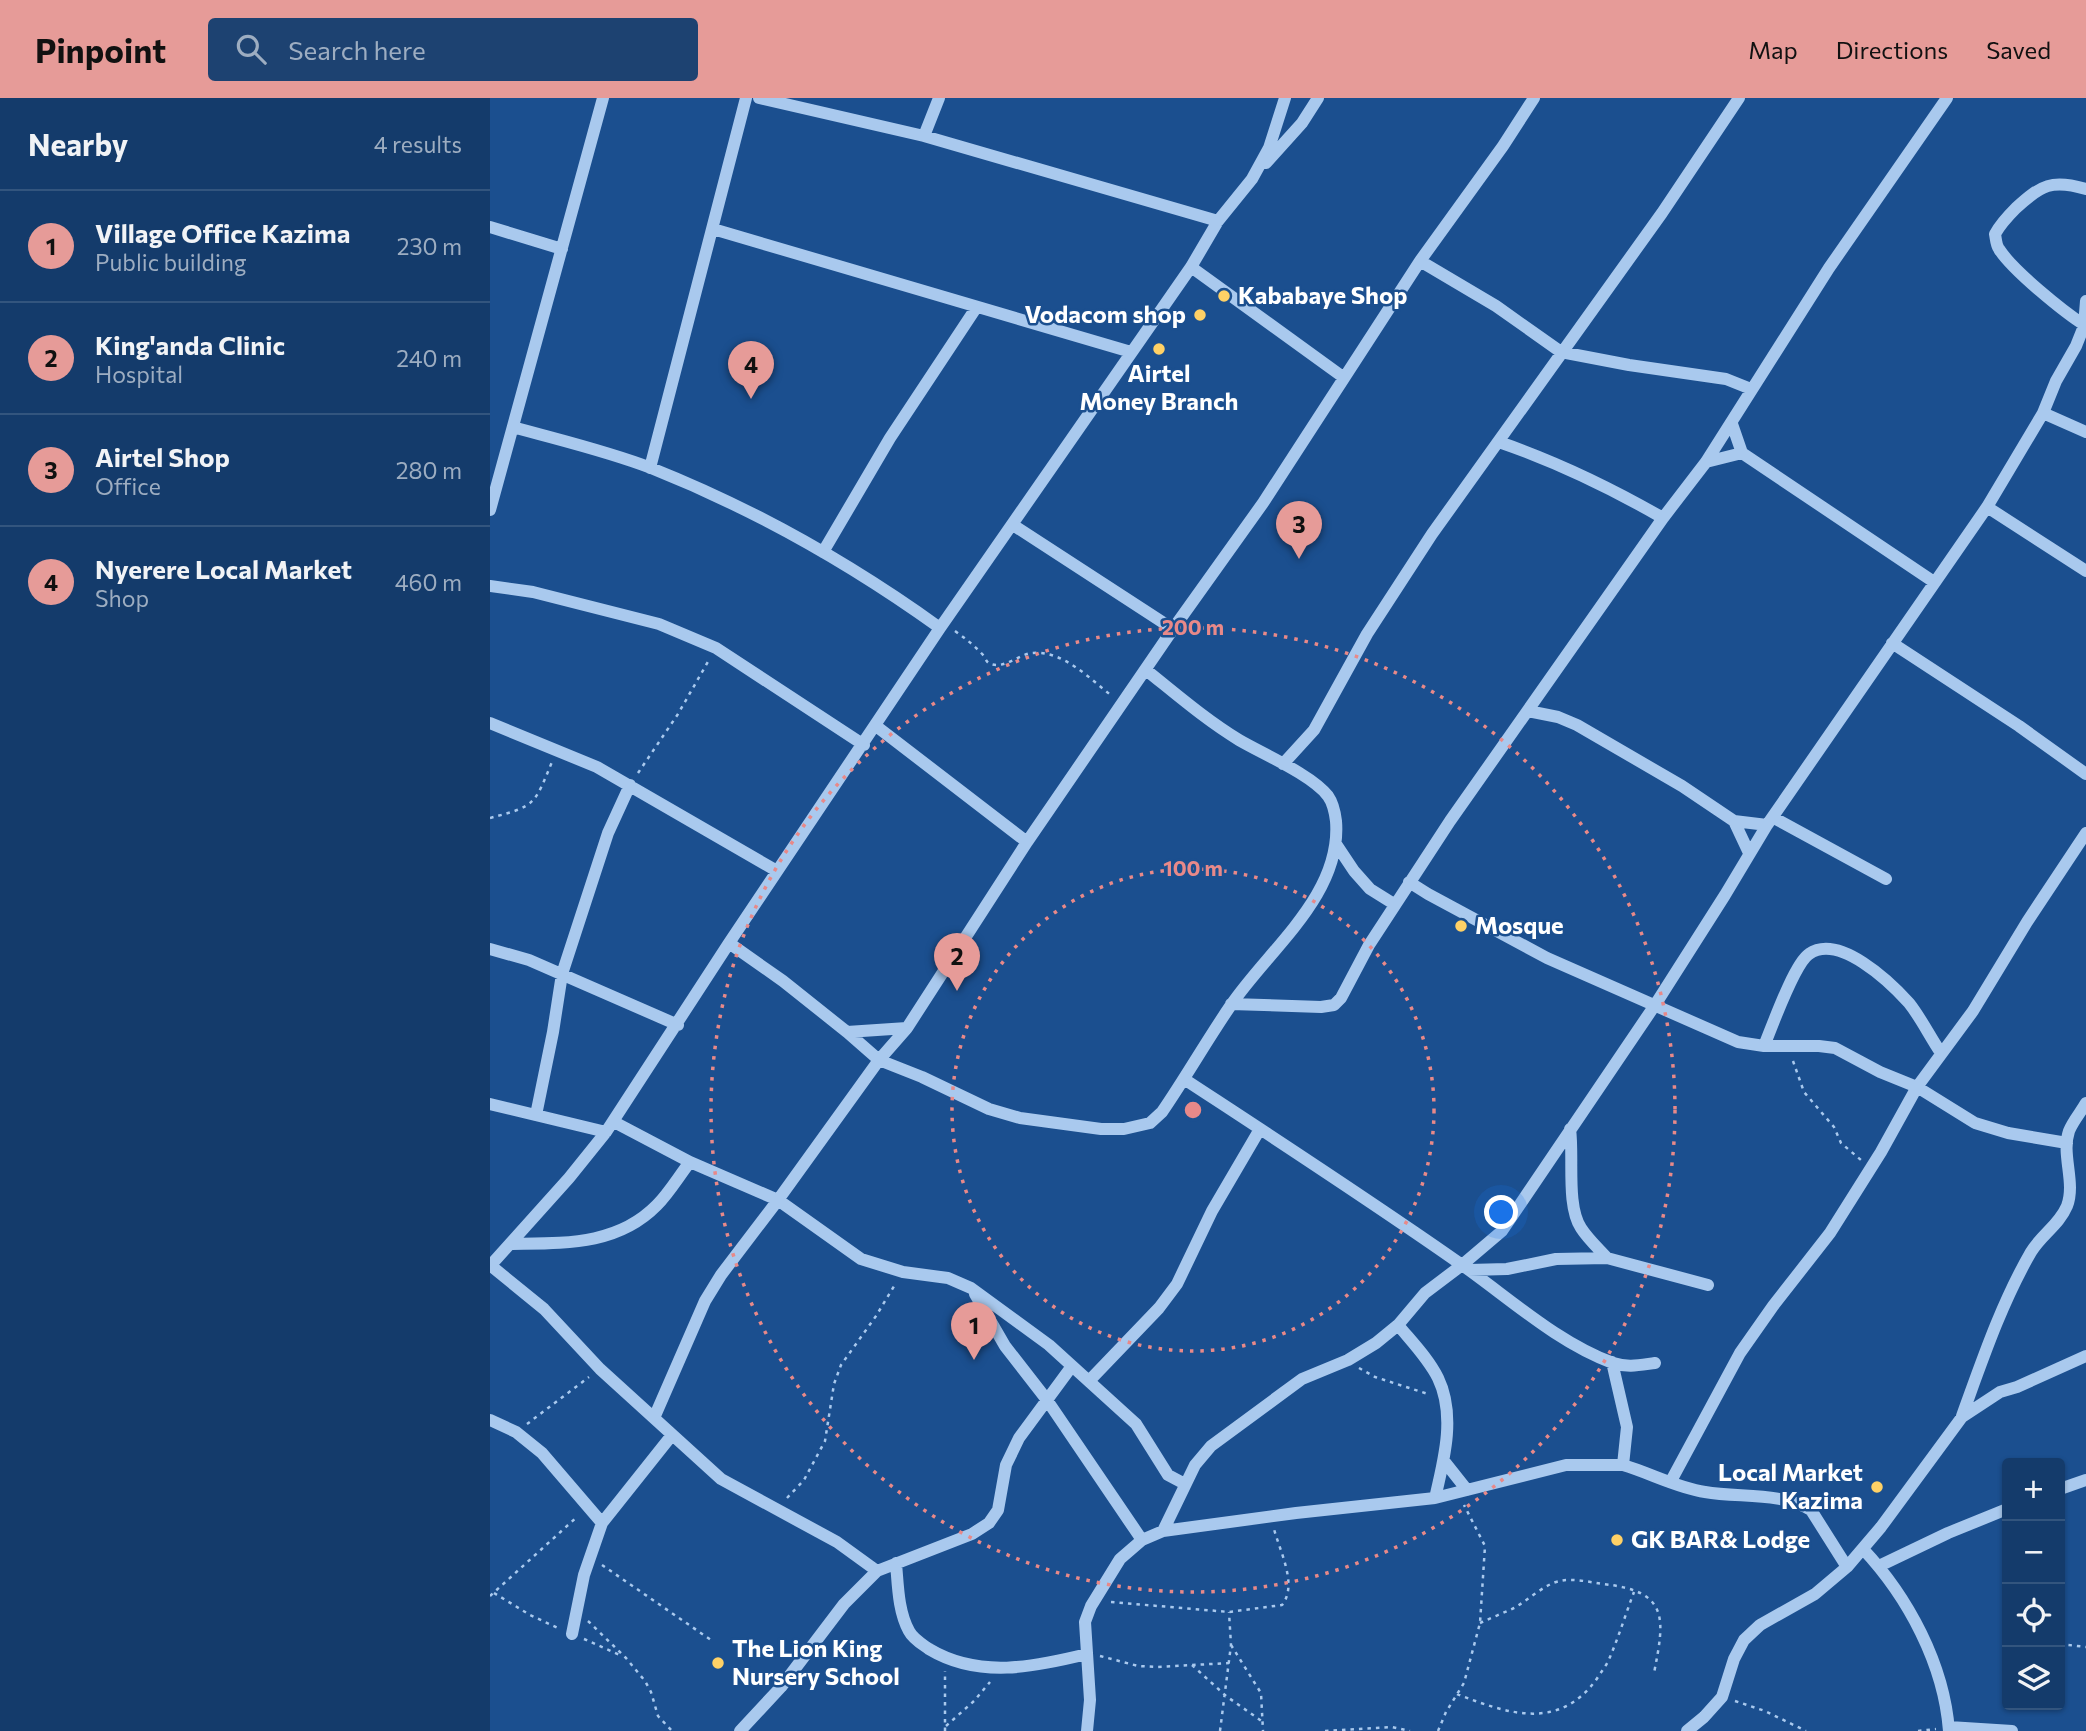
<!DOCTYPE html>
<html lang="en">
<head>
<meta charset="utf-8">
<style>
  body { margin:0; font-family:Commissioner,sans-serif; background:#1d4271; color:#f1f3f6 }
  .controls { position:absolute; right:21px; bottom:21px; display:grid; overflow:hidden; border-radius:7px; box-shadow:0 2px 5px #0004 }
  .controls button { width:63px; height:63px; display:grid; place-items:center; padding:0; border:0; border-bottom:2px solid #33557e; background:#143b6b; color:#f1f3f6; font:35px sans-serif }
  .you { position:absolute; left:1012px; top:1115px; width:24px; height:24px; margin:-18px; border:5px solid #fff; border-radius:50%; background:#1a73e8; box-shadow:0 0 0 10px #1a73e833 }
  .badge { display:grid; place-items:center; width:46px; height:46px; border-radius:50%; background:#e69b98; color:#111; font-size:23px; font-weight:700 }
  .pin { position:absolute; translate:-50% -58px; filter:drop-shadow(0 2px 4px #0008) }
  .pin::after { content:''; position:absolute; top:37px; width:24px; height:21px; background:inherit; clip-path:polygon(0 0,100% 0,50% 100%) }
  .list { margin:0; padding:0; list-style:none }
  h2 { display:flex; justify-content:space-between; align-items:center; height:91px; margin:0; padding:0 28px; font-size:30px }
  h2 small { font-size:23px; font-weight:400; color:#9dadc1 }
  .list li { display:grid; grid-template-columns:46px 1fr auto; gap:21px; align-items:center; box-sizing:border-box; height:112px; padding:0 28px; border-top:2px solid #33557e }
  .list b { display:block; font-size:26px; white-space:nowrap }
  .list p { margin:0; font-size:23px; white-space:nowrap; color:#9dadc1 }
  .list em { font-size:23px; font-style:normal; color:#9dadc1 }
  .icon { flex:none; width:38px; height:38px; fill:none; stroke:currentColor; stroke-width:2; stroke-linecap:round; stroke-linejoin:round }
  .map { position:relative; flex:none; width:1596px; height:1633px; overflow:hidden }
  header { display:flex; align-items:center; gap:42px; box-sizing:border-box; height:98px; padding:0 35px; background:#e69b98; color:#111 }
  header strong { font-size:33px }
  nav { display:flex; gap:38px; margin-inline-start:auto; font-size:24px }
  .search { width:490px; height:63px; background:#1d4271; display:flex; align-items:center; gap:18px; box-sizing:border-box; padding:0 24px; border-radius:7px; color:#9dadc1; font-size:26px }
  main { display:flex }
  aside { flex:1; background:#143b6b }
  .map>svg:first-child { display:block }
</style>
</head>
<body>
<header>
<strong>Pinpoint</strong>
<div class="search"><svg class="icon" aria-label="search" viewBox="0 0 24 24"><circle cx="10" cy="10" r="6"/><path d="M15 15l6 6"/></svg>Search here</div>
<nav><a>Map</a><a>Directions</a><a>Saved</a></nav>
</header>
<main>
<aside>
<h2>Nearby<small>4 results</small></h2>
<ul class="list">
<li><span class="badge">1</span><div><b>Village Office Kazima</b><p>Public building</p></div><em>230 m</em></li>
<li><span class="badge">2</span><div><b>King'anda Clinic</b><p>Hospital</p></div><em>240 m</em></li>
<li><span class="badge">3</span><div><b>Airtel Shop</b><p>Office</p></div><em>280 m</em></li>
<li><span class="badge">4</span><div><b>Nyerere Local Market</b><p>Shop</p></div><em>460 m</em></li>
</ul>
</aside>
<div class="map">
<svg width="1596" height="1633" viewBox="0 0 1596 1633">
  <rect width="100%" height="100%" fill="#1b4f8f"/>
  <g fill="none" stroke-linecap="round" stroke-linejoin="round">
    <path stroke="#a9c9ee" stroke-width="2.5" stroke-dasharray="3.5 5" stroke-linecap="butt" d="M465,533C476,541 485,548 494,558C496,562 497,565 501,566C515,571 529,556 542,555C573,552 600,581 622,598
      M148,675L188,616L219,562
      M0,720C46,708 44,707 62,664
      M1303,963L1314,994L1344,1029L1351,1045L1371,1062
      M869,1270L885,1279L938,1296
      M37,1326L99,1279
      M297,1400L314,1382L335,1343L344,1286L351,1267L386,1218L406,1185
      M112,1467L221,1542
      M4,1495L40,1517L68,1530
      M0,1498L88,1418
      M621,1504L739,1514L792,1507C808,1487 790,1454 784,1431
      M98,1523L136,1560L155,1583L161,1594L168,1618L182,1633
      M990,1525C1001,1520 1013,1515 1024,1510C1037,1503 1056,1485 1070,1483C1083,1480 1099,1484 1113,1486C1179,1493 1175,1520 1164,1575
      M94,1541L132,1558
      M1570,1546L1596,1549
      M741,1547L771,1595L773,1633
      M610,1558L648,1568L667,1569L739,1565
      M702,1567L736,1598L773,1624
      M967,1596C1018,1616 1068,1633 1106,1582C1111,1574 1117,1567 1120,1559C1129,1538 1136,1515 1144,1494
      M1245,1603L1275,1613L1316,1633
      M456,1628L484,1603L500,1584
      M455,1633V1573
      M730,1633L741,1547L739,1514
      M835,1633L902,1629L920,1633
      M948,1633L956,1614L974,1585L990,1525L995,1448L974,1407
      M1428,1633L1446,1631"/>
    <path stroke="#a9c9ee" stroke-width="12" d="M269,0L434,38L728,123
      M434,38L449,0
      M776,65L812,25L828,0
      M1596,91C1562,81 1551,87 1526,110C1518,118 1511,125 1505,136C1506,141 1506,147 1509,151C1522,172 1575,215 1596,228
      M0,129L72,151
      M223,131L641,254
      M930,163L1006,208L1071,254L1139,267L1236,281L1261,291
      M701,169L853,279
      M1553,315L1596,334
      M1242,326L1252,355L1444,484
      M23,329C69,342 117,353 161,370C264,411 361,466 450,530
      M1009,344C1067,364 1119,389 1173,420
      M1216,364L1252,355
      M160,370L256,0
      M1497,409L1596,473
      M0,412L113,0
      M523,427L683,531
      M333,454L400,340L486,210
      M0,488L43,494L169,526L226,550L374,647
      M1402,545L1529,628L1596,676
      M1038,613L1068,619L1087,627L1192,688L1244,723L1277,727
      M0,625L107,669L287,773
      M386,628L537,744
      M793,666L824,632L877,536L942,436L1172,115L1249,0
      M1284,720L1396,781
      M1244,723L1259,755
      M846,746L864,773L880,791L904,806
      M919,784L938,796L1057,860L1248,944L1274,948H1329L1345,950L1390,974L1427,989L1485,1025L1518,1035L1577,1045
      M239,845L293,883L357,934L389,962L432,979L499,1011L530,1020L611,1031H634L660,1025L672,1014C696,979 717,942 741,907C779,851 852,797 846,723C845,715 843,705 838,698C822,677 773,656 749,642C716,622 686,596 656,572
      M0,851L39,862L188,927
      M741,906L831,909L844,907L851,900L879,847L960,723L1173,420L1216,364L1339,170L1457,0
      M357,934L417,930
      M1274,948C1282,929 1304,866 1319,856C1349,835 1400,884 1419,905C1431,920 1440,939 1451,955
      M694,981C787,1042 881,1103 972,1167C1019,1200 1068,1245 1123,1265C1138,1270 1150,1267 1165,1265
      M0,1006L116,1034
      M46,1017L63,934L72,876L118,735L140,687
      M124,1024L200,1064L288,1102L371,1161L413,1174L458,1180L481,1190L559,1247L646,1326L678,1377L695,1386
      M1080,1031C1084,1059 1076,1107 1091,1130C1098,1141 1108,1150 1117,1160
      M20,1146C73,1145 127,1148 167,1107C179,1095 189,1078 200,1064
      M0,1167L54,1211L110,1271L231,1381L347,1444L387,1473
      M0,1168L79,1080L116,1034L239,845L450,530L701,169L728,123L762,81L779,50L795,0
      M979,1172L1017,1171L1066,1161L1117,1160L1218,1187
      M485,1196L515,1248L557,1302L652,1442
      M908,1227C922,1244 938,1260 948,1280C966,1317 954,1362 945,1400
      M1122,1264L1137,1329L1133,1367
      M599,1283L669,1210L687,1186L722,1113L770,1031
      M1472,1318C1492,1263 1511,1206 1541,1154C1551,1137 1569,1127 1577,1108C1586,1084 1571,1057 1579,1033C1583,1023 1591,1014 1596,1005
      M164,1320L215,1203L231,1177L288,1102L389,962L417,930L537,744L683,531L773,405L930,163L1013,48L1044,0
      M0,1322L26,1334L52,1355L112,1425
      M954,1363L977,1392
      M1181,1383L1250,1255L1283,1208L1340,1135L1391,1054L1427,989L1483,913L1537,824L1596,735
      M1570,1391L1596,1382
      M673,1433L705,1367L721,1348L812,1281L858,1262L886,1245L908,1227L935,1195L972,1167L1012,1133L1165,907L1235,797L1277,727L1497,409L1553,315L1566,283L1586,248L1594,228L1596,203
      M1373,1451C1418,1499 1454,1566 1459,1633
      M406,1465C408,1487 408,1513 419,1533C423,1541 432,1546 439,1551C489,1581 544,1569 597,1556
      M1389,1468L1458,1435L1517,1411
      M82,1536L94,1477L112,1425L182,1337
      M1459,1629L1522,1633
      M250,1633L291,1589L354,1506L387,1473L482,1436L499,1425L508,1412L516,1367L529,1340L582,1268
      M597,1633L600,1602L595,1524L601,1508L630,1461L652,1442L673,1433L806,1415L945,1400L1076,1367H1133C1160,1375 1188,1390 1215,1394C1250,1400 1290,1394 1321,1412L1357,1469
      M1197,1633L1214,1619L1232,1599L1244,1561L1254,1542L1270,1527L1325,1496L1357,1469L1391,1429L1472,1319L1510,1294L1527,1289L1596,1258"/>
  </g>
  <g fill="none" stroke="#e88989" stroke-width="3.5" stroke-dasharray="3.5 7">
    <circle cx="703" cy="1012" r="241"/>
    <circle cx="703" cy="1012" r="482"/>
  </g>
  <g fill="#ffd166" stroke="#1b4f8f" stroke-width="2.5">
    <circle cx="734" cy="198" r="7"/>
    <circle cx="710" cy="217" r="7"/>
    <circle cx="669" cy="251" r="7"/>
    <circle cx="971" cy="828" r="7"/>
    <circle cx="1387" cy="1389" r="7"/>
    <circle cx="1127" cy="1442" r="7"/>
    <circle cx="228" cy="1565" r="7"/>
  </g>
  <g text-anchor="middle" stroke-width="5" stroke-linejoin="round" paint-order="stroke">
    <g font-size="24" font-weight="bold" fill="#fff" stroke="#1b4f8f" text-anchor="start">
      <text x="748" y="206">Kababaye Shop</text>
      <text x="696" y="225" text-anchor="end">Vodacom shop</text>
      <text x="669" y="284" text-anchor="middle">Airtel<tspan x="669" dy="28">Money Branch</tspan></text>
      <text x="985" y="836">Mosque</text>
      <text x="1373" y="1383" text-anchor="end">Local Market<tspan x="1373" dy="28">Kazima</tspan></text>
      <text x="1141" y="1450">GK BAR&amp; Lodge</text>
      <text x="242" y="1559">The Lion King<tspan x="242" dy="28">Nursery School</tspan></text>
    </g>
  </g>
  <circle cx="703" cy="1012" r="10" fill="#e88989" stroke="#1b4f8f" stroke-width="3.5"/>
  <g font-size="21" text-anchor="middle" font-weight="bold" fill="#e88989" stroke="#1b4f8f" stroke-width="5" stroke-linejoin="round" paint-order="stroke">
    <text x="703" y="537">200 m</text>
    <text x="703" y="778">100 m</text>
  </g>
</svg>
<div class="controls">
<button>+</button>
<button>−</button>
<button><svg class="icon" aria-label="locate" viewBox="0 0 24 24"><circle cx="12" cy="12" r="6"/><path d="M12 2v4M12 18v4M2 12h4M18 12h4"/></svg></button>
<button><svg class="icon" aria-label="layers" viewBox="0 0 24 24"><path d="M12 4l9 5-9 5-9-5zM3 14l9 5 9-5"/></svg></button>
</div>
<div class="you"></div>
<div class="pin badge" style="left:484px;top:1262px">1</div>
<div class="pin badge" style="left:467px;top:893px">2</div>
<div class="pin badge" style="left:809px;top:461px">3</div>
<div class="pin badge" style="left:261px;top:301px">4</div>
</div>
</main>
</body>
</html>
